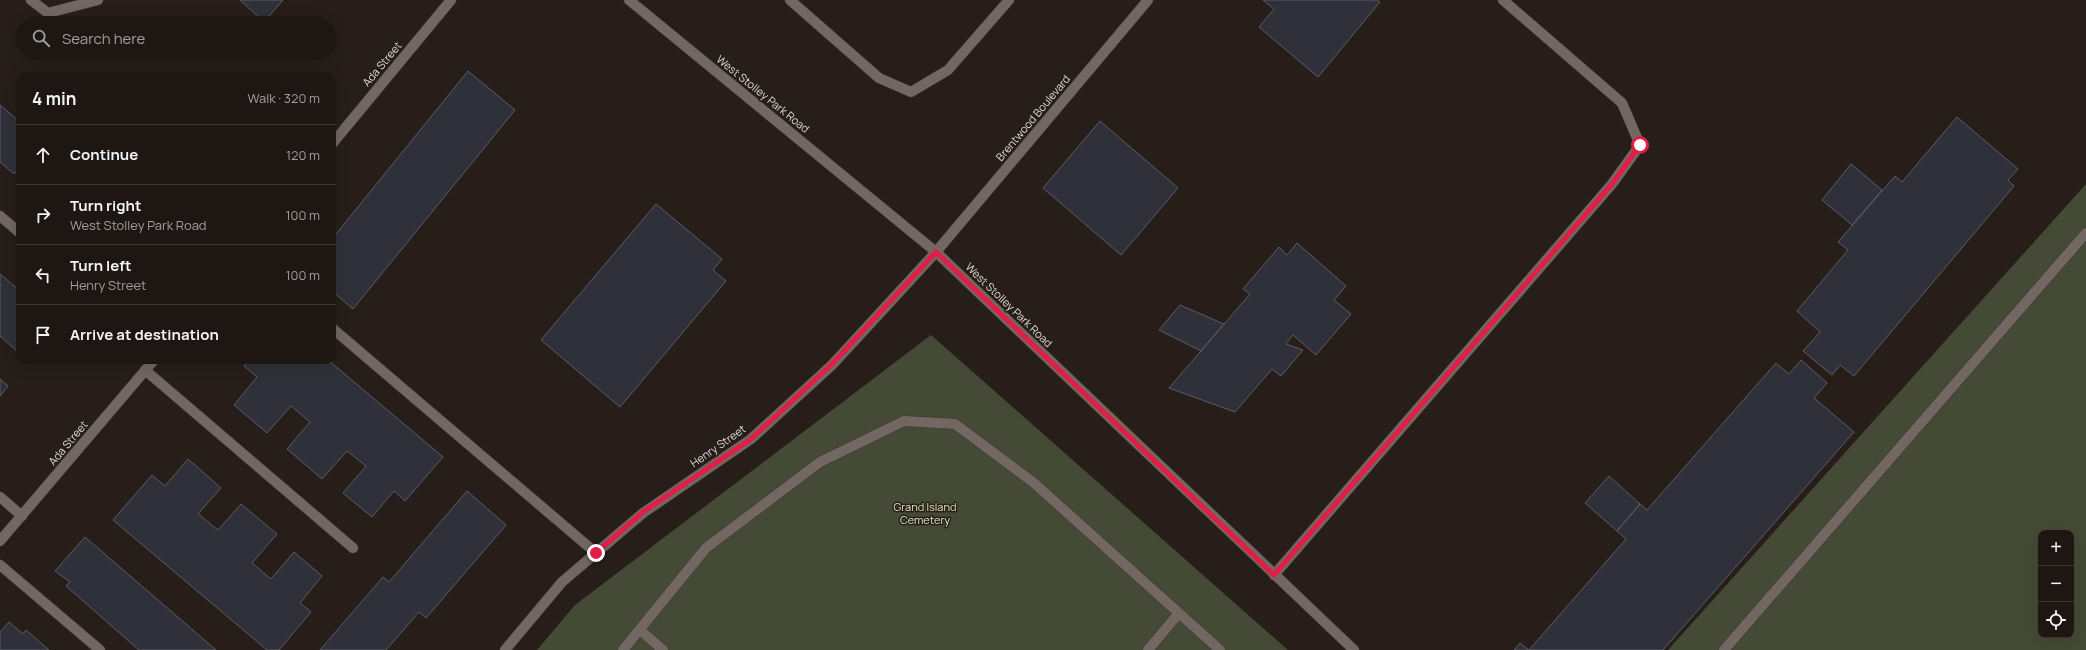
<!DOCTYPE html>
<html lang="en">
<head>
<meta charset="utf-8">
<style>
  body { margin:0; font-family:Manrope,sans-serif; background:#2a2321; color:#f1f3f6 }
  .controls { position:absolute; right:12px; bottom:12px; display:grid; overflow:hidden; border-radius:8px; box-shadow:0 4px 16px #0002 }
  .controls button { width:36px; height:36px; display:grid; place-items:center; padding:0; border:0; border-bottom:1px solid #3b3533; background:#1d1613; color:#f1f3f6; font:20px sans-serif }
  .stop { position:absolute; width:12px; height:12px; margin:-9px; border:3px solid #e11d48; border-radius:50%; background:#fff }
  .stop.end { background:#e11d48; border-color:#fff; box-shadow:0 1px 4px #0008 }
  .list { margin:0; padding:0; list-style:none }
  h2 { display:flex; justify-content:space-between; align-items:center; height:52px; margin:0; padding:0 16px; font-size:17px }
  h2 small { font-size:13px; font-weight:400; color:#a09fa0 }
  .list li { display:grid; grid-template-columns:26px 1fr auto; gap:12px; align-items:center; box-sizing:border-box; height:60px; padding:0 16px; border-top:1px solid #3b3533 }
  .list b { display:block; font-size:15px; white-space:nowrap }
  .list p { margin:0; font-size:13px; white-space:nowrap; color:#a09fa0 }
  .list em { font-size:13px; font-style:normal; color:#a09fa0 }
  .icon { flex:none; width:22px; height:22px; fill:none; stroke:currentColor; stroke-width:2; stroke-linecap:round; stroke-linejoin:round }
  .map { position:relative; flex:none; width:2086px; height:650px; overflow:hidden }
  .search { position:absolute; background:#1d1613; box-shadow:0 4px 16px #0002; left:16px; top:16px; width:320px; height:44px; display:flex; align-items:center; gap:10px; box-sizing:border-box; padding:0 14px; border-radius:22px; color:#a09fa0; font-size:15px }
  .panel { position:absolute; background:#1d1613; box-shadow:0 4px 16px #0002; left:16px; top:72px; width:320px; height:292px; border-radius:12px }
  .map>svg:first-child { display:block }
</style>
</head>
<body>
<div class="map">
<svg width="2086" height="650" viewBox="0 0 2086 650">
  <rect width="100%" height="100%" fill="#271e19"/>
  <path fill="#444a36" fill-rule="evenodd" d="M2086,184V650H1668ZM2041,533H2071V635H2041Z
    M931,335L1288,650H537L575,605Z"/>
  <path fill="#30303a" stroke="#5b5c66" d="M240,0H283L264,22Z
    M1263,0H1377L1380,2L1318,77L1259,27L1274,9Z
    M468,71L515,110L353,309L332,291V239Z
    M0,105L20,122V167L14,174L0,162Z
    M1957,117L2018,169L2008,180L2014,186L1854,376L1840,365L1832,375L1803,351L1820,332L1797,311L1848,250L1838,242L1895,176L1902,182Z
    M1100,121L1178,188L1121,255L1043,188Z
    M1851,164L1882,190L1852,225L1822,200Z
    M656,204L722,259L713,270L726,281L620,407L541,340Z
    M1297,243L1346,286L1334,300L1351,314L1316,355L1293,335L1286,344L1303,350L1281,376L1272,369L1235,412L1169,388L1250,294L1243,289L1279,247L1287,255Z
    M0,274L20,291V354L0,336Z
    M1180,305L1224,324L1201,351L1159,330Z
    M249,360H328L443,457L405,501L394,491L372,517L343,493L366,466L347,451L322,479L287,449L310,422L291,406L267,433L234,405L257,377L244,366Z
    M1801,360L1827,383L1814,398L1854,432L1663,650H1514L1520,643L1529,650L1626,539L1617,531L1640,504L1647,510L1776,363L1789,374Z
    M0,379L8,386L0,396Z
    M188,459L221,488L198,514L218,530L241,504L277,534L252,563L271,579L294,552L322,576L300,603L311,612L279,650H267L113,520L152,475L165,486Z
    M1609,476L1640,504L1617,531L1585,503Z
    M467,491L506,525L426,618L419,612L386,650H320L383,577L389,582Z
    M85,537L216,650H139L66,586L70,582L55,571Z
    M9,622L23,634L26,630L49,650H0V632Z"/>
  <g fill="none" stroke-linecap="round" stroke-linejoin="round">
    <g stroke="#413a37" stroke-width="11">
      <path id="lane" d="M31,0L48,13L98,0
        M790,0L879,78L911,92L948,70L1009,0
        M0,216L20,233
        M332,328L596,553
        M145,370L353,548
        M0,497L22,516
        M0,565L100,650
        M1274,575L1612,184L1640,145L1622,103L1503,0
        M640,630L663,650
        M623,650L706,548L820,462L904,421L955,424L1034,483L1220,650
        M1148,650L1179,613
        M1724,650L2086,233"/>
    </g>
    <g stroke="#413a37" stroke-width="11">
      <path id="street" d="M332,144L451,0
        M0,541L154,360
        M505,650L562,582L643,513L751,439L832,365L936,252L1148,0"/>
    </g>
    <g stroke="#413a37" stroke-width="11">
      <path id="secondary" d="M629,0L936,252L1354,650"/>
    </g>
    <use href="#lane" stroke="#726761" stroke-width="10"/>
    <use href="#street" stroke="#726761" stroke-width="10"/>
    <use href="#secondary" stroke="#726761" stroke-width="10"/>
  </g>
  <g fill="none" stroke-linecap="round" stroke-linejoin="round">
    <path stroke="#e11d48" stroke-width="5" d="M596,553L643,512L751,439L832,364L936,252L1274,575L1612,184L1640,145"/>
  </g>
  <g text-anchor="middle" stroke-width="3" stroke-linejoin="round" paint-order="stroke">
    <g font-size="11" fill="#ded8d4" stroke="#271e19">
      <text transform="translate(382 64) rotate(-50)" y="4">Ada Street</text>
      <text transform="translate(763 94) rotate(39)" y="4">West Stolley Park Road</text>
      <text transform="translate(1033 118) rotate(-50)" y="4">Brentwood Boulevard</text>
      <text transform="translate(1009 305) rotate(44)" y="4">West Stolley Park Road</text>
      <text transform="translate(68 443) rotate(-50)" y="4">Ada Street</text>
      <text transform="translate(718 446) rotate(-35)" y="4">Henry Street</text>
    </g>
    <g font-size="11" fill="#dbebb6" stroke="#271e19">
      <text x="925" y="511">Grand Island<tspan x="925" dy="13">Cemetery</tspan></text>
    </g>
  </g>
</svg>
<div class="controls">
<button>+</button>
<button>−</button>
<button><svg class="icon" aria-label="locate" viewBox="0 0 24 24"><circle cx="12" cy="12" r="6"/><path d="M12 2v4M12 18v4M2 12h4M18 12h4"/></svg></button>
</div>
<div class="stop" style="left:1640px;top:145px"></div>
<div class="stop end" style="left:596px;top:553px"></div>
<div class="search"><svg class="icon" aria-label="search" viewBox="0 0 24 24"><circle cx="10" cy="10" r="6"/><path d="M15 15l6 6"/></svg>Search here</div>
<section class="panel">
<h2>4 min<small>Walk · 320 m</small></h2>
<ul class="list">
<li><svg class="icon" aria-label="ahead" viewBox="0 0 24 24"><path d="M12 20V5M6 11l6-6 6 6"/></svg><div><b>Continue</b></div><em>120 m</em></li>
<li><svg class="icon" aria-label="right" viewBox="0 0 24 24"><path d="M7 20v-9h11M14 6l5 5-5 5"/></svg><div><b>Turn right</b><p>West Stolley Park Road</p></div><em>100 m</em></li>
<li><svg class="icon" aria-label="left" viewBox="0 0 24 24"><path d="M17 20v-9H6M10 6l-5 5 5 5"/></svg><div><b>Turn left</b><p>Henry Street</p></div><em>100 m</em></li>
<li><svg class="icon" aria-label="arrive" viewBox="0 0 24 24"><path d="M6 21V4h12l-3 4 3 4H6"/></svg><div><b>Arrive at destination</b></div></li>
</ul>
</section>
</div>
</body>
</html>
